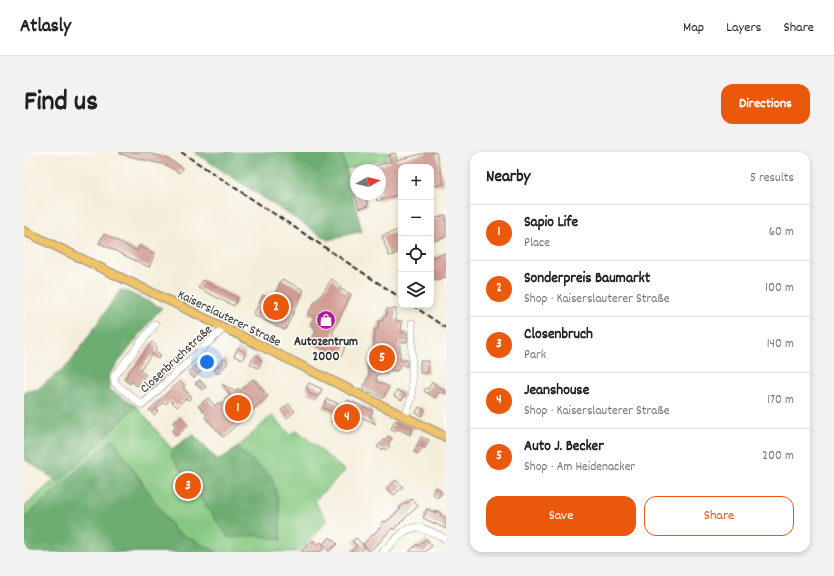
<!DOCTYPE html>
<html lang="en">
<head>
<meta charset="utf-8">
<style>
  body { margin:0; font-family:Dekko,sans-serif; background:#f2f2f2; color:#222 }
  .controls { position:absolute; right:12px; top:12px; display:grid; overflow:hidden; border-radius:8px; box-shadow:0 2px 6px #0003 }
  .controls button { width:36px; height:36px; display:grid; place-items:center; padding:0; border:0; border-bottom:1px solid #e0e0e0; background:#fff; color:#222; font:20px sans-serif }
  .compass { position:absolute; left:326px; top:12px; width:36px; height:36px; border-radius:50%; background:#fff; box-shadow:0 2px 6px #0003; rotate:82deg }
  .you { position:absolute; left:183px; top:210px; width:14px; height:14px; margin:-10px; border:3px solid #fff; border-radius:50%; background:#1a73e8; box-shadow:0 0 0 6px #1a73e833 }
  .badge { display:grid; place-items:center; width:26px; height:26px; border-radius:50%; background:#ea580c; color:#fff; font-size:13px; font-weight:700 }
  .pin { position:absolute; translate:-50% -50%; border:2px solid #fff; box-shadow:0 1px 4px #0006 }
  .list { margin:0; padding:0; list-style:none }
  h2 { display:flex; justify-content:space-between; align-items:center; height:52px; margin:0; padding:0 16px; font-size:17px }
  h2 small { font-size:13px; font-weight:400; color:#767676 }
  .list li { display:grid; grid-template-columns:26px 1fr auto; gap:12px; align-items:center; box-sizing:border-box; height:56px; padding:0 16px; border-top:1px solid #e0e0e0 }
  .list b { display:block; font-size:15px; white-space:nowrap }
  .list p { margin:0; font-size:13px; white-space:nowrap; color:#767676 }
  .list em { font-size:13px; font-style:normal; color:#767676 }
  .actions { display:flex; gap:8px; padding:12px 16px }
  .actions a { flex:1; padding:9px 0; border:1px solid #ea580c; border-radius:12px; text-align:center; font-size:14px; color:#ea580c }
  .actions .main { background:#ea580c; color:#fff }
  .icon { flex:none; width:22px; height:22px; fill:none; stroke:currentColor; stroke-width:2; stroke-linecap:round; stroke-linejoin:round }
  .map { position:relative; flex:none; width:422px; height:400px; overflow:hidden; border-radius:12px }
  header { display:flex; align-items:center; gap:24px; box-sizing:border-box; height:56px; padding:0 20px; background:#fff; border-bottom:1px solid #e0e0e0 }
  header strong { font-size:19px }
  nav { display:flex; gap:22px; margin-inline-start:auto; font-size:14px }
  .intro { display:flex; align-items:center; justify-content:space-between; box-sizing:border-box; height:96px; padding:0 24px }
  h1 { margin:0; font-size:28px }
  .button { padding:10px 18px; border-radius:12px; background:#ea580c; color:#fff; font-size:14px; font-weight:700 }
  main { display:flex; gap:24px; padding:0 24px }
  aside { flex:1; background:#fff; border-radius:12px; box-shadow:0 2px 6px #0003 }
  .map>svg:first-child { display:block }
</style>
</head>
<body>
<header>
<strong>Atlasly</strong>
<nav><a>Map</a><a>Layers</a><a>Share</a></nav>
</header>
<div class="intro"><h1>Find us</h1><a class="button">Directions</a></div>
<main>
<div class="map">
<svg width="422" height="400" viewBox="0 0 422 400">
  <rect width="100%" height="100%" fill="#fdfcf7"/>
  <filter id="ink" filterUnits="userSpaceOnUse"><feTurbulence type="fractalNoise" baseFrequency=".025" numOctaves="2"/><feDisplacementMap in="SourceGraphic" scale="8" xChannelSelector="R" yChannelSelector="G"/><feConvolveMatrix kernelMatrix="1 2 1 2 8 2 1 2 1" color-interpolation-filters="sRGB"/></filter>
  <filter id="wash" filterUnits="userSpaceOnUse"><feTurbulence type="fractalNoise" baseFrequency=".012" numOctaves="4" result="noise"/><feDisplacementMap in="SourceGraphic" scale="16" xChannelSelector="R" yChannelSelector="G"/><feGaussianBlur stdDeviation="0.9" result="paint"/><feColorMatrix in="noise" values="0 0 0 0 0 0 0 0 0 0 0 0 0 0 0 0 0 1.4 0 .05"/><feComposite in="paint" operator="in"/></filter>
  <g filter="url(#wash)">
    <rect width="100%" height="100%" fill="#f4eeda"/>
    <path fill="#86c881" stroke="#587a56" d="M317,0H369L362,2L363,7L322,17Z
      M112,254L148,297L169,282L194,309L213,296L248,263L266,282L273,278L321,319L290,349L303,368L275,400H0V355Z"/>
    <path fill="#6cac6f" stroke="#4c6c4d" d="M170,0H317L338,79L304,88Z
      M97,137L138,156L131,163L84,224L86,238L112,254L35,330L0,307V240L14,237L46,211Z
      M169,282L194,309L213,296L248,325L255,352L257,388L233,383L205,386L148,306V298Z
      M89,287L151,379L193,400H0V367Z"/>
    <g id="blocks">
      <path fill="#d09a91" d="M96,0H120L143,6L159,16L155,21L142,13L96,2Z
        M405,0H412L420,32L410,34L407,21V15H377V42L353,49L351,42H356V18H342V16L366,10L364,3L371,1L373,8Z
        M331,42H341L344,54L335,57Z
        M422,63V85L407,90V68Z
        M377,77V100L365,104L358,84Z
        M80,82L113,99L115,94L131,102L125,115L75,91Z
        M422,101V125L412,129L407,115V106Z
        M258,127L280,138L261,178L229,163L239,143L248,147Z
        M308,127L317,135L316,137L327,142L308,182L323,189L317,205L288,192L287,189L292,178L287,171L290,164L284,162L290,151L295,146Z
        M179,128L214,146L210,154L174,136Z
        M363,157H372V169H378L377,180H383V190H376V208H383V215L377,212L373,219L363,218V222H353L352,229L365,235L359,246L339,236L346,221H344V212H349L351,177H354L355,169H359V165H362Z
        M128,190L133,195L131,199L137,203L134,207L128,202L116,218L122,223L117,228L113,234L107,229L106,232L100,227Z
        M214,196L222,201L218,208L210,204Z
        M184,202L188,206L182,212L183,213L170,226L164,220Z
        M233,203L235,207L238,209L234,216L226,212L229,206Z
        M201,206L204,211L194,222L190,218Z
        M146,208L150,212L136,229L135,228L127,238L123,235Z
        M396,209H405L404,221H396Z
        M229,227L244,244L199,285L181,265L183,263L174,254L184,246L191,254L194,251L195,252L206,243L198,232L212,240L214,236L216,239Z
        M176,228L182,235L179,238L171,232Z
        M156,229L161,234L159,236L168,245L164,248L162,246L153,255L146,248L142,252L140,250L132,257L134,259L130,263L125,258Z
        M408,230L422,239V242L415,240L411,246L400,239L402,236L404,237Z
        M285,231L298,237L294,245L284,241L285,238L282,236Z
        M373,238L381,242L378,248L370,244Z
        M303,247L321,254L324,248L349,259L346,265L352,272L333,263L329,271L325,269L323,274L313,270L312,271L308,269L311,261L299,256Z
        M265,252L271,259L263,266L257,258Z
        M395,255L401,258L398,264L392,261Z
        M156,264L164,273L153,284L148,279L152,275L149,271Z
        M371,268L389,276L386,283L374,277L371,279L367,277Z
        M364,284L368,287L364,292L366,294L361,298L359,296L357,298L353,295Z
        M397,285L405,288L401,296L398,294L395,302L390,300Z
        M372,328L379,335L370,343L363,336Z
        M413,335L418,341L413,346L409,342Z
        M388,347L394,354L380,367L373,374L370,378L368,376L354,392L345,399L339,392L358,374L357,372L360,369L362,370L377,357L375,356L382,350L383,351Z
        M403,357L412,361L413,359L417,361L416,363L422,366V377L399,366Z
        M306,385L313,392L305,399L299,392Z
        M332,386L341,395L336,400H326L333,394L328,389Z
        M402,387L408,394L401,400H385L393,392L394,394Z
        M289,388L294,393L297,390L301,395L296,400H277Z"/>
    </g>
  </g>
  <g filter="url(#ink)">
    <use href="#blocks" fill-opacity="0" stroke="#908c82" stroke-width="1"/>
    <g fill="none" stroke-linecap="round" stroke-linejoin="round">
      <g stroke="#908c82" stroke-width="8">
        <path id="minor" d="M131,172L90,225L91,231L118,253L200,176
          M381,265L388,245V171
          M359,400C387,373 385,368 422,387"/>
      </g>
      <g stroke="#908c82" stroke-width="10">
        <path id="major" d="M0,79L156,154L422,285"/>
      </g>
      <use href="#minor" stroke="#fff" stroke-width="7"/>
      <use href="#major" stroke="#f1c369" stroke-width="8"/>
      <path stroke="#2b2b2b" stroke-width="2" stroke-dasharray="6 3" stroke-linecap="butt" d="M157,0L377,146
        M388,153L422,176"/>
    </g>
  </g>
  <defs>
    <g id="shop-disc" transform="scale(1)"><circle r="9.5" fill="#b5179e" stroke="#fdfcf7"/><path d="M-5-2.5h2.3a2.7 3.5 0 0 1 5.4 0H5L5.5 6h-11ZM-1.5-2.5h3a1.5 2.3 0 0 0-3 0Z" fill="#fff"/></g>
  </defs>
  <g fill-rule="evenodd">
    <use href="#shop-disc" x="302" y="168"/>
  </g>
  <g text-anchor="middle" stroke-width="3" stroke-linejoin="round" paint-order="stroke">
    <g font-size="13" fill="#2b2b2b" stroke="#fdfcf7">
      <text transform="translate(206 165) rotate(26)" y="5">Kaiserslauterer Straße</text>
      <text transform="translate(151 206) rotate(-43)" y="5">Closenbruchstraße</text>
    </g>
    <g font-size="13" font-weight="bold" fill="#2b2b2b" stroke="#fdfcf7">
      <text x="302" y="193">Autozentrum<tspan x="302" dy="15">2000</tspan></text>
    </g>
  </g>
</svg>
<div class="controls">
<button>+</button>
<button>−</button>
<button><svg class="icon" aria-label="locate" viewBox="0 0 24 24"><circle cx="12" cy="12" r="6"/><path d="M12 2v4M12 18v4M2 12h4M18 12h4"/></svg></button>
<button><svg class="icon" aria-label="layers" viewBox="0 0 24 24"><path d="M12 4l9 5-9 5-9-5zM3 14l9 5 9-5"/></svg></button>
</div>
<svg class="compass" viewBox="-18 -18 36 36"><path d="M0-13l5 13h-10z" fill="#e53935"/><path d="M0 13l5-13h-10z" fill="#767676"/></svg>
<div class="you"></div>
<div class="pin badge" style="left:214px;top:256px">1</div>
<div class="pin badge" style="left:252px;top:155px">2</div>
<div class="pin badge" style="left:164px;top:334px">3</div>
<div class="pin badge" style="left:323px;top:265px">4</div>
<div class="pin badge" style="left:358px;top:206px">5</div>
</div>
<aside>
<h2>Nearby<small>5 results</small></h2>
<ul class="list">
<li><span class="badge">1</span><div><b>Sapio Life</b><p>Place</p></div><em>60 m</em></li>
<li><span class="badge">2</span><div><b>Sonderpreis Baumarkt</b><p>Shop · Kaiserslauterer Straße</p></div><em>100 m</em></li>
<li><span class="badge">3</span><div><b>Closenbruch</b><p>Park</p></div><em>140 m</em></li>
<li><span class="badge">4</span><div><b>Jeanshouse</b><p>Shop · Kaiserslauterer Straße</p></div><em>170 m</em></li>
<li><span class="badge">5</span><div><b>Auto J. Becker</b><p>Shop · Am Heidenacker</p></div><em>200 m</em></li>
</ul>
<div class="actions"><a class="main">Save</a><a>Share</a></div>
</aside>
</main>
</body>
</html>
